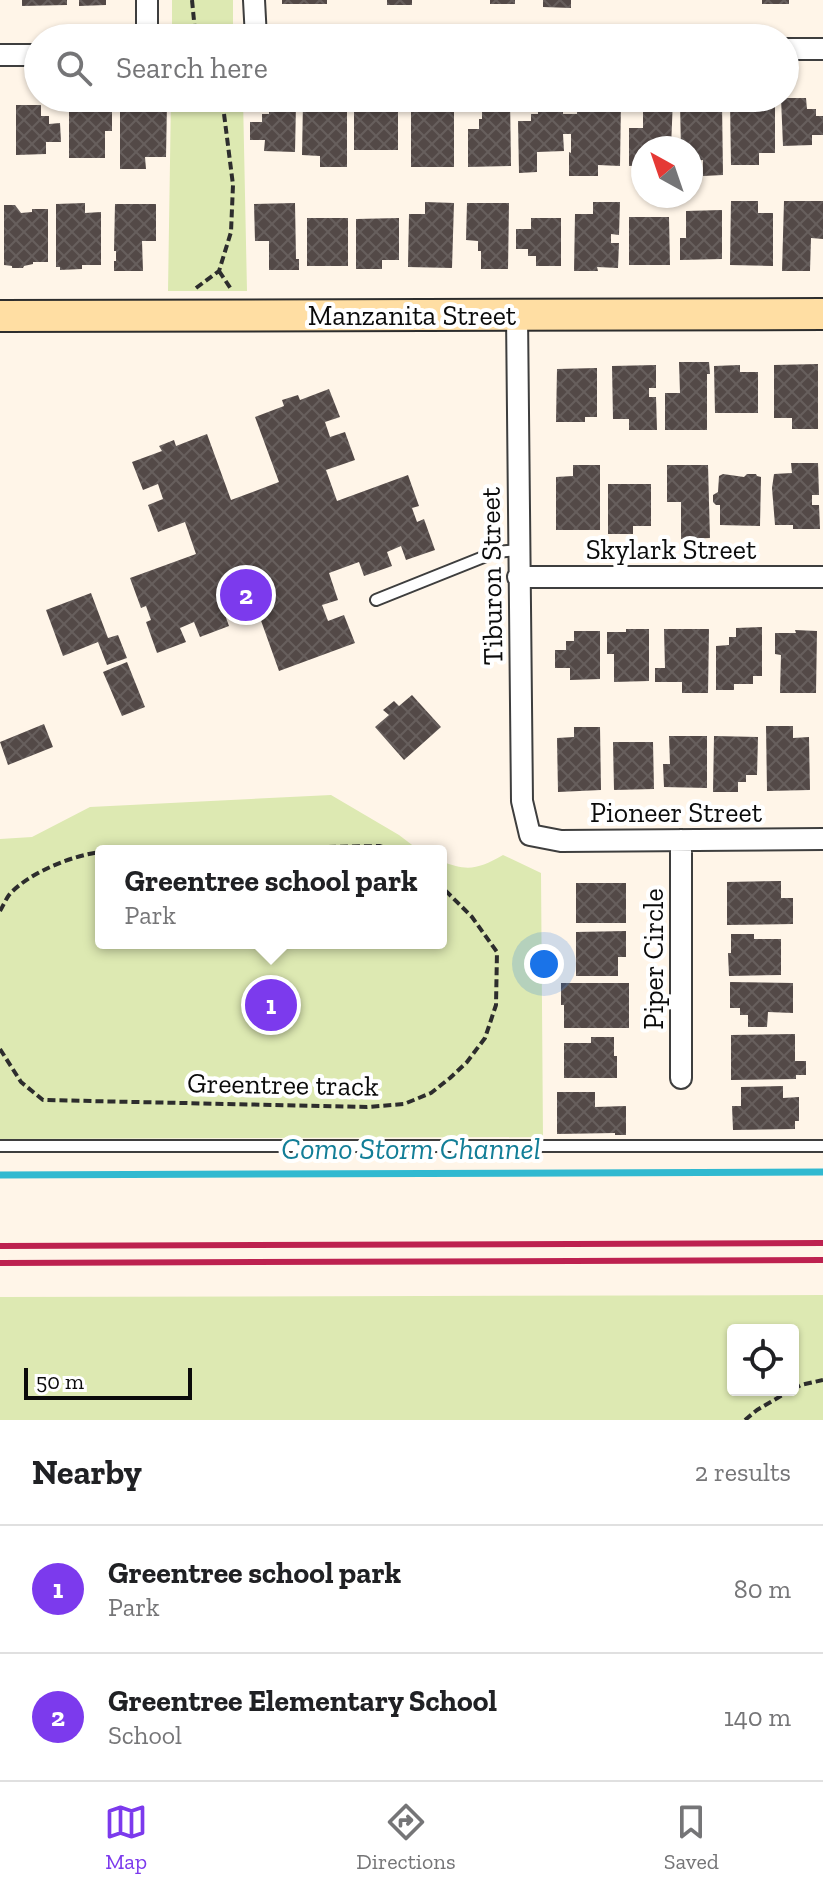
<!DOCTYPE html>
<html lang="en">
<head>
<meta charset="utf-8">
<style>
  body { margin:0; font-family:"Zilla Slab",serif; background:#f6f6f6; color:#202124 }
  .controls { position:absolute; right:24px; bottom:24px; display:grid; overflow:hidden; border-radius:8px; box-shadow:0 2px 6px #0004 }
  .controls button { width:72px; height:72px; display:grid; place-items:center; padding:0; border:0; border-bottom:2px solid #e0e0e0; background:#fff; color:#202124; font:40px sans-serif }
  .compass { position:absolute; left:631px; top:136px; width:72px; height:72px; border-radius:50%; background:#fff; box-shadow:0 2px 6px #0004; rotate:320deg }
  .scale { position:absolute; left:24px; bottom:20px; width:168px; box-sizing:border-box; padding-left:8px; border:4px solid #0b0b0b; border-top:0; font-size:22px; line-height:28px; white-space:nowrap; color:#0b0b0b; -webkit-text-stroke:6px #fff; paint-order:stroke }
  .you { position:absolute; left:544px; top:964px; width:28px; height:28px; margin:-20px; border:6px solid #fff; border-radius:50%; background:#1a73e8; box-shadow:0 0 0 12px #1a73e833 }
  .badge { display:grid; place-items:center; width:52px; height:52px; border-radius:50%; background:#7c3aed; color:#fff; font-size:26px; font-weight:700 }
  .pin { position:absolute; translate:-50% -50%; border:4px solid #fff; box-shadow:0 2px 8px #0006 }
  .popup { position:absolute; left:95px; top:845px; width:352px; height:104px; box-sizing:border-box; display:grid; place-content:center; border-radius:8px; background:#fff; filter:drop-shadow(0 2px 6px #0005); font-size:26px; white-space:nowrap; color:#757577 }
  .popup b { font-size:30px; color:#202124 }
  .popup::after { content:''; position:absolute; left:50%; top:100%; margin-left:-16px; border:16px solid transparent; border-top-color:#fff }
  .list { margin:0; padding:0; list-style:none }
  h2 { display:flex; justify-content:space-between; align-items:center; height:104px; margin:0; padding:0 32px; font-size:34px }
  h2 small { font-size:26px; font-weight:400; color:#757577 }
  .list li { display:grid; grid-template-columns:52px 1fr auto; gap:24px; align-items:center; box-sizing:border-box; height:128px; padding:0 32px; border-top:2px solid #e0e0e0 }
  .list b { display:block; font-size:30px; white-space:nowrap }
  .list p { margin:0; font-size:26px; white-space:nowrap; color:#757577 }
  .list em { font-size:26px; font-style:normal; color:#757577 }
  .icon { flex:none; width:44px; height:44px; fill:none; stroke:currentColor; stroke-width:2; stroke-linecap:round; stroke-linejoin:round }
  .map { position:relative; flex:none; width:823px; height:1420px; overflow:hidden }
  .search { position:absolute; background:#fff; box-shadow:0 2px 6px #0004; left:24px; right:24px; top:24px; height:88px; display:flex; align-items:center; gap:20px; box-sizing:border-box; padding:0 28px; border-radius:44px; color:#757577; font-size:30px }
  .sheet { height:360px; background:#fff }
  nav { display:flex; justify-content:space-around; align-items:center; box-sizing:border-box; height:112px; border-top:2px solid #e0e0e0; background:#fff; font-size:22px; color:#757577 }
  nav a { display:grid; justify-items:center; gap:4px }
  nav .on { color:#7c3aed }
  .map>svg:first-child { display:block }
</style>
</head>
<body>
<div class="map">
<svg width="823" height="1420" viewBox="0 0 823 1420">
  <defs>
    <pattern id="building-cross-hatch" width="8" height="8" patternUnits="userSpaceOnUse" patternTransform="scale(2)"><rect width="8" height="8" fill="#534947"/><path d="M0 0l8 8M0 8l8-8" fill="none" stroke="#675f5d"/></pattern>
  </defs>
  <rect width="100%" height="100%" fill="#fff5e8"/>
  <path fill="#dde9b2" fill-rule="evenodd" d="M172,0H233V38H172Z
    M171,98H243L247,291H168Z
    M331,795L399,835L420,851H101V943H441V861C468,872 478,869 503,855L541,873L543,1137L0,1139V839L32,837L90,807Z
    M823,1295V1420H0V1297ZM733,1330H793V1390H733Z"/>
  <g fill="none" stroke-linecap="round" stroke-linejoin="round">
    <path stroke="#31b9d0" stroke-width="7" d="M0,1175L823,1172"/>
  </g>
  <path fill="url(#building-cross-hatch)" d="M22,0H67V5L22,6Z
    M79,0H106V5L79,6Z
    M282,0H327V4H282Z
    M387,0H412V5H387Z
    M490,0H515V4H490Z
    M543,0H571V8L543,7Z
    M762,0H789V4H762Z
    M482,98H510L511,166L468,167V129H479V119H482Z
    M643,98H673L671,148H643V166H629V128H643Z
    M781,98H806L807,109H816V116H823V135H812V145L783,146Z
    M775,99V153H759V165H731L730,100Z
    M354,100H379V108H398V150H354Z
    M577,100L621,101L620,166L598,165V176H569V152L571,153V134H563L564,151L537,152V172L519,173L518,121H531V114H538V104H563V114H577Z
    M427,101H454V167H411V106L414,103L428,105Z
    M303,102H347V167H320V156L302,155Z
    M722,102L723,175L703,176V160L691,161V148H681L680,103Z
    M120,103H167L166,157H145L146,169H120Z
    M269,103H296L295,152L264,151L265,140H250V122H262V114H269Z
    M16,105H41V116H49V124L60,123L61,142H46V154L16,155Z
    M69,106L112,109V131H105V158H69Z
    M731,201H758V213H773V266L730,265Z
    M784,201H823V239L811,238L810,271H782Z
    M425,202L454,203L452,268L408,267L409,214H425Z
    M593,202H620L619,235L611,234V243H619L618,268L597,267L598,271H574L575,214H593Z
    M85,203V213L101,212V265H82V269L60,270V267H56V204Z
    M295,203L296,259H299V270H269V241H255L254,204Z
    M467,203H509L508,269H481V251H478V241L466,240Z
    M115,204H156V241H142L143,271H114V261H116V251H114Z
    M4,205H15L21,213L32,212V209H48V262H33V264L24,266L23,268H12V266L4,265Z
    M722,210V259L680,260V238H686V211Z
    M629,217H669L670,265H629Z
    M307,218H348V266H307Z
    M399,218V260H382V269H356V219Z
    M531,218H561V266H536V256H528V249H516V229H531Z
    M679,362H709L710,374H707V430H665V393H680Z
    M818,364V429H792V418H774V365Z
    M656,365V388H649V397H656L657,430H629V419H613L612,366Z
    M740,365V372H758V413H715L714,366Z
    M597,368V417H585V422H556L557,369Z
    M329,389L340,417L325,422L330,437L345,432L355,460L326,470L337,501L408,475L419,506L412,508L417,522L424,519L435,550L406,560L401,546L387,552L392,566L364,576L359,562L329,573L338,600L322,605L328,621L344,615L355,643L279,671L259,615L250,618L245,605L224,612L229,626L200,637L194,622L180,628L186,642L157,653L146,622L151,620L146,606L141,608L130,578L196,554L185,522L158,532L148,505L163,499L158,484L143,490L132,462L162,451L159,446L174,440L176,446L207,434L231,500L279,482L255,417L284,406L282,400L298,395L300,400Z
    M791,463H818L819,495H812V505H819L820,529H793V525H775L772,488L774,474L792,473Z
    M573,465H600V530H556V477L573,476Z
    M667,465H708L710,538L681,539V502H667Z
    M723,474L744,477L747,474H756L757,476L761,477L760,526L720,525V505H716L713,502V495L718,492L719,476Z
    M608,484H651V526H633V534H608Z
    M91,593L108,638L118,635L127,658L107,665L98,642L63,656L46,610Z
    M762,627V676H753V684H734V690H716V646L729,645V637H736V628Z
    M626,629H649V681L614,682V654H607V632H626Z
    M664,629H709L708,693H682V682H655V668H665Z
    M795,630L817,631L816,693H780L781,655L775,654V633H796Z
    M574,631H600V679L570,680V668H555V650H566V641H574Z
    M127,662L145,707L122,716L103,672Z
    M412,695L441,727L404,760L375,727L389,715L383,710L394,701L399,706Z
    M44,724L53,747L8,765L0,742Z
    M766,726H793V738L809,737L810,790L767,791Z
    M574,727H600L601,790L558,792L557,738L574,737Z
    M669,736H707V788L664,787L663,764H670Z
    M714,736L758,737L757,775H746V782H738V792H713Z
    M613,742H653L654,789L614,790Z
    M781,881V898H793V924L727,925V882Z
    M576,883H626V923H576Z
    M626,931V957H618V976H576V932Z
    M731,934H754V939H781V975L729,976L728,953H731Z
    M730,982L793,983V1013L768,1012L767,1027H748V1015H740V1008H730Z
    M561,983H629V1028H564V1005H561Z
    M795,1034V1061H806V1075H796V1079L731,1080V1035Z
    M591,1037H614V1056H617V1078H564V1043H591Z
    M783,1086V1098L799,1097V1121H795V1129L733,1130L732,1106H741V1087Z
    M557,1092H595V1107L626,1106V1135H615V1133L557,1134Z"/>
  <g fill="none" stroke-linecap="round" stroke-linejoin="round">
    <g stroke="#3e3e3e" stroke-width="14">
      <path id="lane" d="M376,600L496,552L518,550
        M0,1146H823"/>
    </g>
    <g stroke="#3e3e3e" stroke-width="24">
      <path id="street" d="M254,0L256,38
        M147,38V0
        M785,49H823
        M0,55H38
        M517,315L522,801L530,835L561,841L823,839
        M518,577H823
        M681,840V1078"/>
    </g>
    <g stroke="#2d2d2d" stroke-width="34">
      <path id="secondary" d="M0,316L823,314"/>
    </g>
    <path stroke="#2d2d2d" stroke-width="4" stroke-dasharray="8 4" stroke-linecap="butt" d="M192,0L195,31L202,38
      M219,271L231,289
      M196,288L219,271L231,232L233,185L222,98
      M112,851L380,846L393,851
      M0,911C3,906 6,899 9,895C28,873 73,855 101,852
      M0,1049L21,1082L43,1100L367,1107L404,1104L431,1093L450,1078L467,1062L485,1038L496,1005L497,952L472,917L441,886
      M793,1389L801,1385L823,1380
      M745,1420L757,1410L791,1390"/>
    <use href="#lane" stroke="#fff" stroke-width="10"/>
    <use href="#street" stroke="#fff" stroke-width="20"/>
    <use href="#secondary" stroke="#ffdea3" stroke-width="30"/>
    <path stroke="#bd214f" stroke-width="6" d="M0,1246L823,1243
      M0,1263L823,1260"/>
  </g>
  <g text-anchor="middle" stroke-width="8" stroke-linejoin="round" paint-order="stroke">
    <g font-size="28" fill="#0b0b0b" stroke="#fff">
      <text x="412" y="325">Manzanita Street</text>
      <text x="671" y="559">Skylark Street</text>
      <text transform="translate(491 576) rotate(-91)" y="10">Tiburon Street</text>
      <text x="676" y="822">Pioneer Street</text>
      <text transform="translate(653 959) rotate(-90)" y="10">Piper Circle</text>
      <text transform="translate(283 1084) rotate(1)" y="10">Greentree track</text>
    </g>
    <g font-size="30" font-style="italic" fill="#127e97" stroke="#fff">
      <text x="411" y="1159">Como Storm Channel</text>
    </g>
  </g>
</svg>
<div class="controls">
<button><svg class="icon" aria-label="locate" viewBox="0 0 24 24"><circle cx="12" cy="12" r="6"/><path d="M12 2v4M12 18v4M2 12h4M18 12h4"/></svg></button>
</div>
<svg class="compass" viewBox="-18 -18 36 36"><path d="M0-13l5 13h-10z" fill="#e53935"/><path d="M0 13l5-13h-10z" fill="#757577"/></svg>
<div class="scale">50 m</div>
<div class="you"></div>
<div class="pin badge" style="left:271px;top:1005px">1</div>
<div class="popup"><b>Greentree school park</b>Park</div>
<div class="pin badge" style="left:246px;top:595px">2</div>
<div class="search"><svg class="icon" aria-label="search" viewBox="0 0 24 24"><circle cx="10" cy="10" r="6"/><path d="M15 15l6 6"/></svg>Search here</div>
</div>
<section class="sheet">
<h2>Nearby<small>2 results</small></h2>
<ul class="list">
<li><span class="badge">1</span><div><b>Greentree school park</b><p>Park</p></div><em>80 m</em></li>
<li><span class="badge">2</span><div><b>Greentree Elementary School</b><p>School</p></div><em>140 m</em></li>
</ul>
</section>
<nav>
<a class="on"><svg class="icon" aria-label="map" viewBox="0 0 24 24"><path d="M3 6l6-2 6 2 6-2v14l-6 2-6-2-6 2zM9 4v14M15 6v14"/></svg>Map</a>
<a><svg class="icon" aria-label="directions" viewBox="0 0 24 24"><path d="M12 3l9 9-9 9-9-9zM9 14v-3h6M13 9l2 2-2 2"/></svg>Directions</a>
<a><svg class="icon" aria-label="saved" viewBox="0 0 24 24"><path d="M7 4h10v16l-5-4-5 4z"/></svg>Saved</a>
</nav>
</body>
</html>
